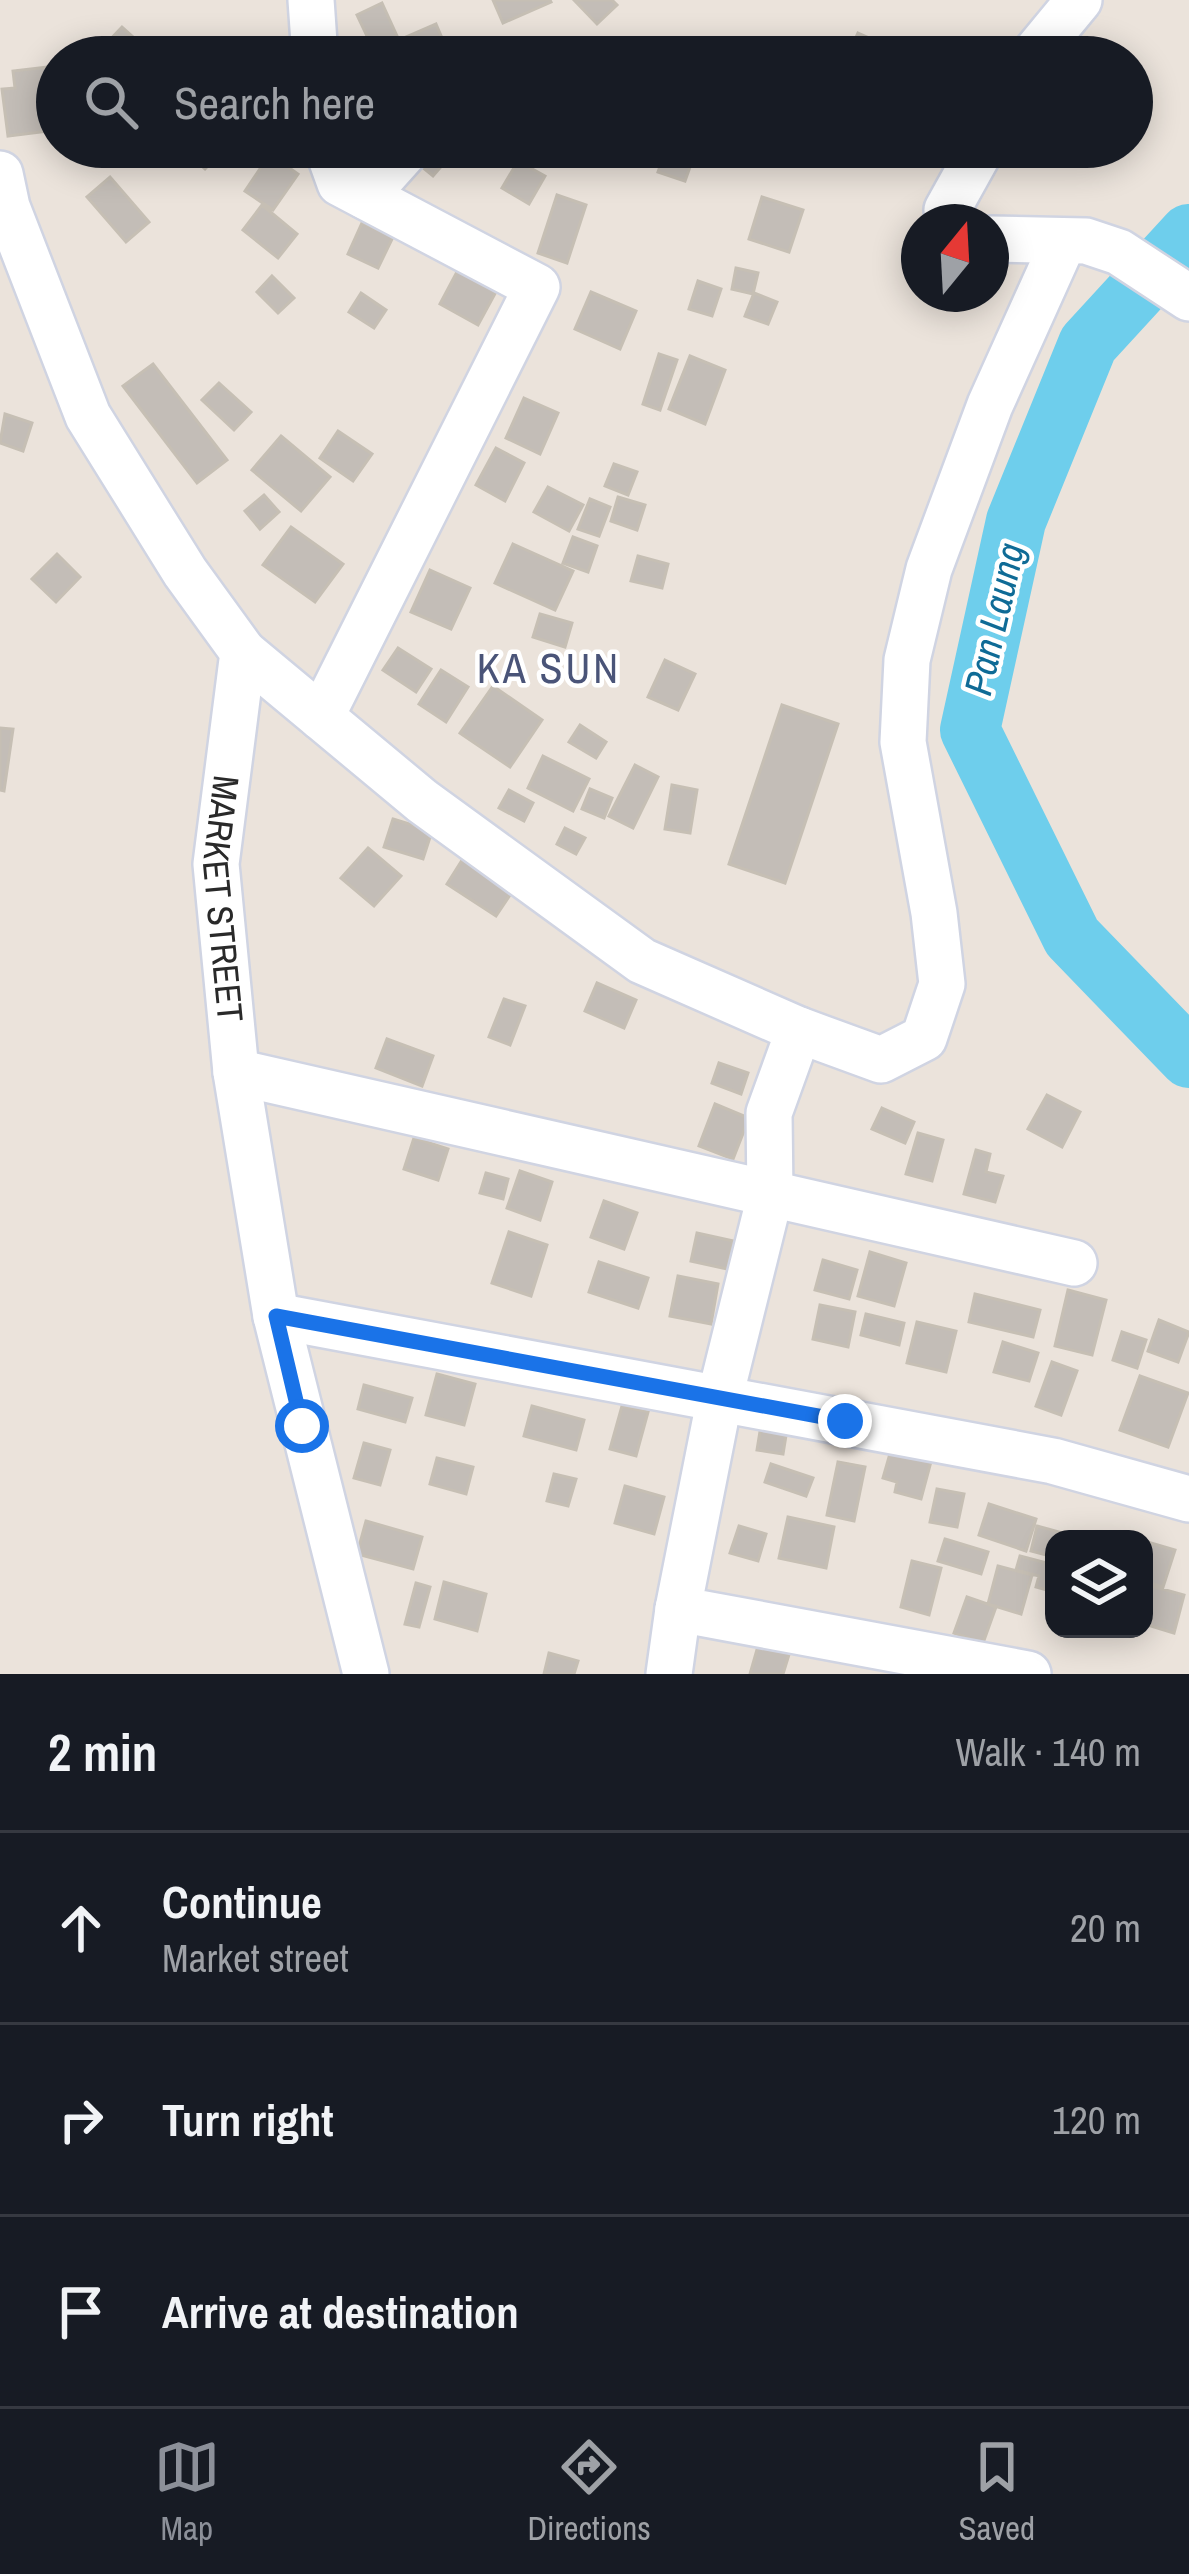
<!DOCTYPE html>
<html lang="en">
<head>
<meta charset="utf-8">
<style>
  body { margin:0; font-family:"Archivo Narrow",sans-serif; background:#242831; color:#f1f3f6 }
  .controls { position:absolute; right:36px; bottom:36px; display:grid; overflow:hidden; border-radius:24px; box-shadow:0 6px 30px #0003 }
  .controls button { width:108px; height:108px; display:grid; place-items:center; padding:0; border:0; border-bottom:3px solid #363941; background:#171b24; color:#f1f3f6; font:60px sans-serif }
  .compass { position:absolute; left:901px; top:204px; width:108px; height:108px; border-radius:50%; background:#171b24; box-shadow:0 6px 30px #0003; rotate:18deg }
  .stop { position:absolute; width:36px; height:36px; margin:-27px; border:9px solid #1a73e8; border-radius:50%; background:#fff }
  .stop.end { background:#1a73e8; border-color:#fff; box-shadow:0 3px 12px #0008 }
  .list { margin:0; padding:0; list-style:none }
  h2 { display:flex; justify-content:space-between; align-items:center; height:156px; margin:0; padding:0 48px; font-size:51px }
  h2 small { font-size:39px; font-weight:400; color:#9ea1a6 }
  .list li { display:grid; grid-template-columns:78px 1fr auto; gap:36px; align-items:center; box-sizing:border-box; height:192px; padding:0 48px; border-top:3px solid #363941 }
  .list b { display:block; font-size:45px; white-space:nowrap }
  .list p { margin:0; font-size:39px; white-space:nowrap; color:#9ea1a6 }
  .list em { font-size:39px; font-style:normal; color:#9ea1a6 }
  .icon { flex:none; width:66px; height:66px; fill:none; stroke:currentColor; stroke-width:2; stroke-linecap:round; stroke-linejoin:round }
  .map { position:relative; flex:none; width:1189px; height:1674px; overflow:hidden }
  .search { position:absolute; background:#171b24; box-shadow:0 6px 30px #0003; left:36px; right:36px; top:36px; height:132px; display:flex; align-items:center; gap:30px; box-sizing:border-box; padding:0 42px; border-radius:66px; color:#9ea1a6; font-size:45px }
  .sheet { height:732px; background:#171b24 }
  nav { display:flex; justify-content:space-around; align-items:center; box-sizing:border-box; height:168px; border-top:3px solid #363941; background:#171b24; font-size:33px; color:#9ea1a6 }
  nav a { display:grid; justify-items:center; gap:6px }
  nav .on { color:#8c9099 }
  .map>svg:first-child { display:block }
</style>
</head>
<body>
<div class="map">
<svg width="1189" height="1674" viewBox="0 0 1189 1674">
  <rect width="100%" height="100%" fill="#ebe3db"/>
  <g fill="none" stroke-linecap="round" stroke-linejoin="round">
    <path stroke="#6eceec" stroke-width="60" d="M1189,234L1088,344L1016,521L970,730L1072,937L1189,1058"/>
  </g>
  <path fill="#c3bdb7" stroke="#c6bfb4" stroke-width="3" d="M493,0H550L551,2L503,23Z
    M574,0H612L617,5L597,24Z
    M382,3L402,47L377,57L357,15Z
    M436,24L448,52L436,57H415L406,37Z
    M122,27L142,45L130,57H118L105,45Z
    M858,33L894,49L890,57H847Z
    M57,66V130L8,136L2,89L15,88L13,71Z
    M181,147H226L205,169Z
    M428,147H458L433,176L416,162Z
    M667,147H697L685,181L658,172Z
    M885,147H934L927,164Z
    M270,154L298,174L273,210L245,191Z
    M518,161L545,176L529,204L502,188Z
    M110,177L149,222L126,242L87,197Z
    M557,195L586,205L567,263L538,253Z
    M762,197L803,210L789,252L749,239Z
    M262,205L297,234L278,258L243,230Z
    M362,223L393,237L378,268L348,254Z
    M736,268L758,273L753,294L732,289Z
    M458,270L497,290L478,325L440,304Z
    M272,276L294,298L278,313L257,292Z
    M698,281L721,289L712,316L689,309Z
    M591,292L636,311L620,349L575,329Z
    M361,293L386,310L374,328L349,312Z
    M754,293L777,302L768,324L745,316Z
    M659,354L677,360L660,410L643,404Z
    M690,356L725,370L705,424L669,409Z
    M153,364L227,460L197,483L123,386Z
    M219,383L251,412L234,430L202,400Z
    M524,398L558,413L540,454L506,438Z
    M5,414L32,423L23,451L0,443Z
    M338,431L372,454L353,481L320,458Z
    M281,436L330,477L301,511L252,470Z
    M496,448L524,463L505,501L476,485Z
    M614,464L637,472L628,495L605,486Z
    M548,487L583,505L569,531L534,512Z
    M264,495L279,512L260,529L245,511Z
    M618,497L645,505L637,530L611,521Z
    M590,499L610,507L599,536L578,529Z
    M291,527L343,564L315,602L263,565Z
    M573,537L597,546L588,572L563,563Z
    M513,544L573,571L555,610L495,583Z
    M57,554L80,577L56,602L32,579Z
    M638,556L668,564L662,588L631,581Z
    M430,570L470,588L451,629L411,612Z
    M540,614L572,623L565,647L533,637Z
    M398,648L431,669L416,692L383,670Z
    M665,660L695,674L678,710L648,697Z
    M441,670L468,687L446,722L419,704Z
    M493,686L542,720L510,767L460,733Z
    M782,705L838,724L785,883L729,864Z
    M580,725L606,742L596,758L569,742Z
    M0,728L13,729L4,791L0,790Z
    M543,756L589,779L573,811L528,788Z
    M635,765L658,777L633,828L609,816Z
    M672,785L697,790L690,833L665,829Z
    M590,789L612,798L604,818L582,809Z
    M509,790L533,803L524,821L499,808Z
    M393,819L432,831L423,859L384,847Z
    M565,828L585,838L576,854L557,844Z
    M368,848L401,876L374,906L341,878Z
    M464,857L514,889L496,916L447,884Z
    M597,983L636,1000L624,1028L585,1011Z
    M504,999L525,1006L510,1045L489,1037Z
    M387,1039L433,1056L422,1086L376,1068Z
    M719,1063L748,1073L741,1094L712,1083Z
    M1047,1095L1080,1112L1062,1147L1028,1129Z
    M715,1104L749,1118L733,1159L699,1146Z
    M882,1108L914,1122L905,1143L872,1129Z
    M918,1133L943,1140L932,1181L906,1174Z
    M414,1138L448,1149L438,1180L404,1169Z
    M976,1150L990,1154L986,1172L1003,1176L995,1202L964,1194Z
    M520,1171L552,1182L540,1220L507,1208Z
    M486,1173L508,1179L503,1199L480,1193Z
    M604,1201L637,1213L624,1249L591,1237Z
    M509,1232L547,1245L531,1296L492,1283Z
    M697,1233L733,1241L727,1269L691,1261Z
    M870,1252L906,1263L894,1306L858,1296Z
    M823,1260L857,1270L849,1299L815,1290Z
    M599,1262L648,1278L638,1308L589,1292Z
    M678,1276L718,1284L711,1324L670,1316Z
    M1068,1290L1106,1300L1092,1355L1055,1346Z
    M975,1294L1040,1310L1033,1337L969,1322Z
    M820,1305L855,1312L848,1347L813,1339Z
    M866,1314L904,1323L899,1345L861,1335Z
    M1159,1320L1189,1332L1178,1362L1148,1351Z
    M917,1322L956,1331L946,1372L907,1363Z
    M1122,1332L1146,1340L1137,1368L1113,1360Z
    M1003,1342L1038,1353L1029,1381L994,1372Z
    M1052,1362L1077,1371L1061,1415L1036,1406Z
    M437,1374L475,1384L464,1425L426,1415Z
    M1140,1376L1188,1393L1168,1447L1120,1430Z
    M364,1385L412,1398L405,1422L358,1409Z
    M532,1406L584,1420L576,1450L524,1436Z
    M622,1406L648,1412L636,1456L610,1449Z
    M763,1413L789,1417L783,1454L757,1450Z
    M364,1443L390,1450L380,1485L354,1478Z
    M893,1443L933,1454L921,1499L895,1492L897,1482L883,1478Z
    M437,1458L473,1467L466,1494L430,1484Z
    M838,1462L865,1467L854,1521L827,1515Z
    M771,1464L813,1478L806,1496L765,1482Z
    M554,1474L576,1479L568,1506L547,1501Z
    M625,1486L664,1497L654,1534L615,1523Z
    M937,1489L964,1494L957,1527L930,1522Z
    M989,1504L1036,1519L1026,1551L979,1535Z
    M788,1517L834,1527L826,1568L779,1558Z
    M366,1521L422,1537L413,1569L357,1554Z
    M739,1526L766,1534L758,1561L730,1553Z
    M1037,1526L1070,1535L1069,1539H1054V1557L1031,1551Z
    M945,1539L988,1552L981,1574L938,1561Z
    M1144,1541L1175,1550L1163,1587L1144,1581Z
    M1020,1556L1054,1565V1592L1036,1587L1039,1576L1016,1570Z
    M912,1561L941,1568L929,1615L901,1607Z
    M998,1566L1032,1575L1021,1614L988,1604Z
    M444,1582L486,1594L477,1631L435,1619Z
    M416,1583L430,1587L419,1627L405,1624Z
    M1144,1584L1184,1595L1174,1633L1144,1624Z
    M967,1597L996,1607L983,1643L954,1633Z
    M760,1639L791,1648L783,1674H750Z
    M549,1653L578,1661L574,1674H544Z"/>
  <g fill="none" stroke-linecap="round" stroke-linejoin="round">
    <g stroke="#d0d4e2" stroke-width="50">
      <g id="minor">
        <path d="M311,0L315,57"/>
        <path d="M1032,57L1079,0"/>
        <path id="s1" d="M0,174L7,207L88,416L185,572L243,652L216,864L236,1072L276,1316L366,1674"/>
        <path d="M365,196L409,147"/>
        <path d="M949,222L947,210L982,147"/>
        <path d="M991,239L1086,241L1119,252L1189,298"/>
        <path d="M243,652L422,801L642,961L799,1030L769,1113L770,1196L720,1397L678,1609L1028,1674"/>
        <path d="M321,717L537,287L340,183L327,147"/>
        <path d="M799,1030L881,1060L924,1038L942,984L934,913L903,742L907,660L929,569L990,405L1063,243"/>
        <path d="M236,1072L1074,1263"/>
        <path d="M276,1316L1053,1461L1189,1499"/>
        <path d="M669,1674L678,1609"/>
      </g>
    </g>
    <use href="#minor" stroke="#fff" stroke-width="45"/>
  </g>
  <g fill="none" stroke-linecap="round" stroke-linejoin="round">
    <path stroke="#1a73e8" stroke-width="15" d="M302,1426L276,1316L845,1421"/>
  </g>
  <g text-anchor="middle" stroke-width="9" stroke-linejoin="round" paint-order="stroke">
    <g font-size="36" fill="#292929" stroke="#fff">
      <text dy="13" stroke="none"><textPath href="#s1" startOffset="789">MARKET STREET</textPath></text>
    </g>
    <g font-size="39" font-style="italic" fill="#0f6b96" stroke="#fff">
      <text transform="translate(994 619) rotate(-77)" y="14">Pan Laung</text>
    </g>
    <g font-size="42" letter-spacing="3" fill="#4a5478" stroke="#fff">
      <text x="549" y="683">KA SUN</text>
    </g>
  </g>
</svg>
<div class="controls">
<button><svg class="icon" aria-label="layers" viewBox="0 0 24 24"><path d="M12 4l9 5-9 5-9-5zM3 14l9 5 9-5"/></svg></button>
</div>
<svg class="compass" viewBox="-18 -18 36 36"><path d="M0-13l5 13h-10z" fill="#e53935"/><path d="M0 13l5-13h-10z" fill="#9ea1a6"/></svg>
<div class="stop" style="left:302px;top:1426px"></div>
<div class="stop end" style="left:845px;top:1421px"></div>
<div class="search"><svg class="icon" aria-label="search" viewBox="0 0 24 24"><circle cx="10" cy="10" r="6"/><path d="M15 15l6 6"/></svg>Search here</div>
</div>
<section class="sheet">
<h2>2 min<small>Walk · 140 m</small></h2>
<ul class="list">
<li><svg class="icon" aria-label="ahead" viewBox="0 0 24 24"><path d="M12 20V5M6 11l6-6 6 6"/></svg><div><b>Continue</b><p>Market street</p></div><em>20 m</em></li>
<li><svg class="icon" aria-label="right" viewBox="0 0 24 24"><path d="M7 20v-9h11M14 6l5 5-5 5"/></svg><div><b>Turn right</b></div><em>120 m</em></li>
<li><svg class="icon" aria-label="arrive" viewBox="0 0 24 24"><path d="M6 21V4h12l-3 4 3 4H6"/></svg><div><b>Arrive at destination</b></div></li>
</ul>
</section>
<nav>
<a class="on"><svg class="icon" aria-label="map" viewBox="0 0 24 24"><path d="M3 6l6-2 6 2 6-2v14l-6 2-6-2-6 2zM9 4v14M15 6v14"/></svg>Map</a>
<a><svg class="icon" aria-label="directions" viewBox="0 0 24 24"><path d="M12 3l9 9-9 9-9-9zM9 14v-3h6M13 9l2 2-2 2"/></svg>Directions</a>
<a><svg class="icon" aria-label="saved" viewBox="0 0 24 24"><path d="M7 4h10v16l-5-4-5 4z"/></svg>Saved</a>
</nav>
</body>
</html>
